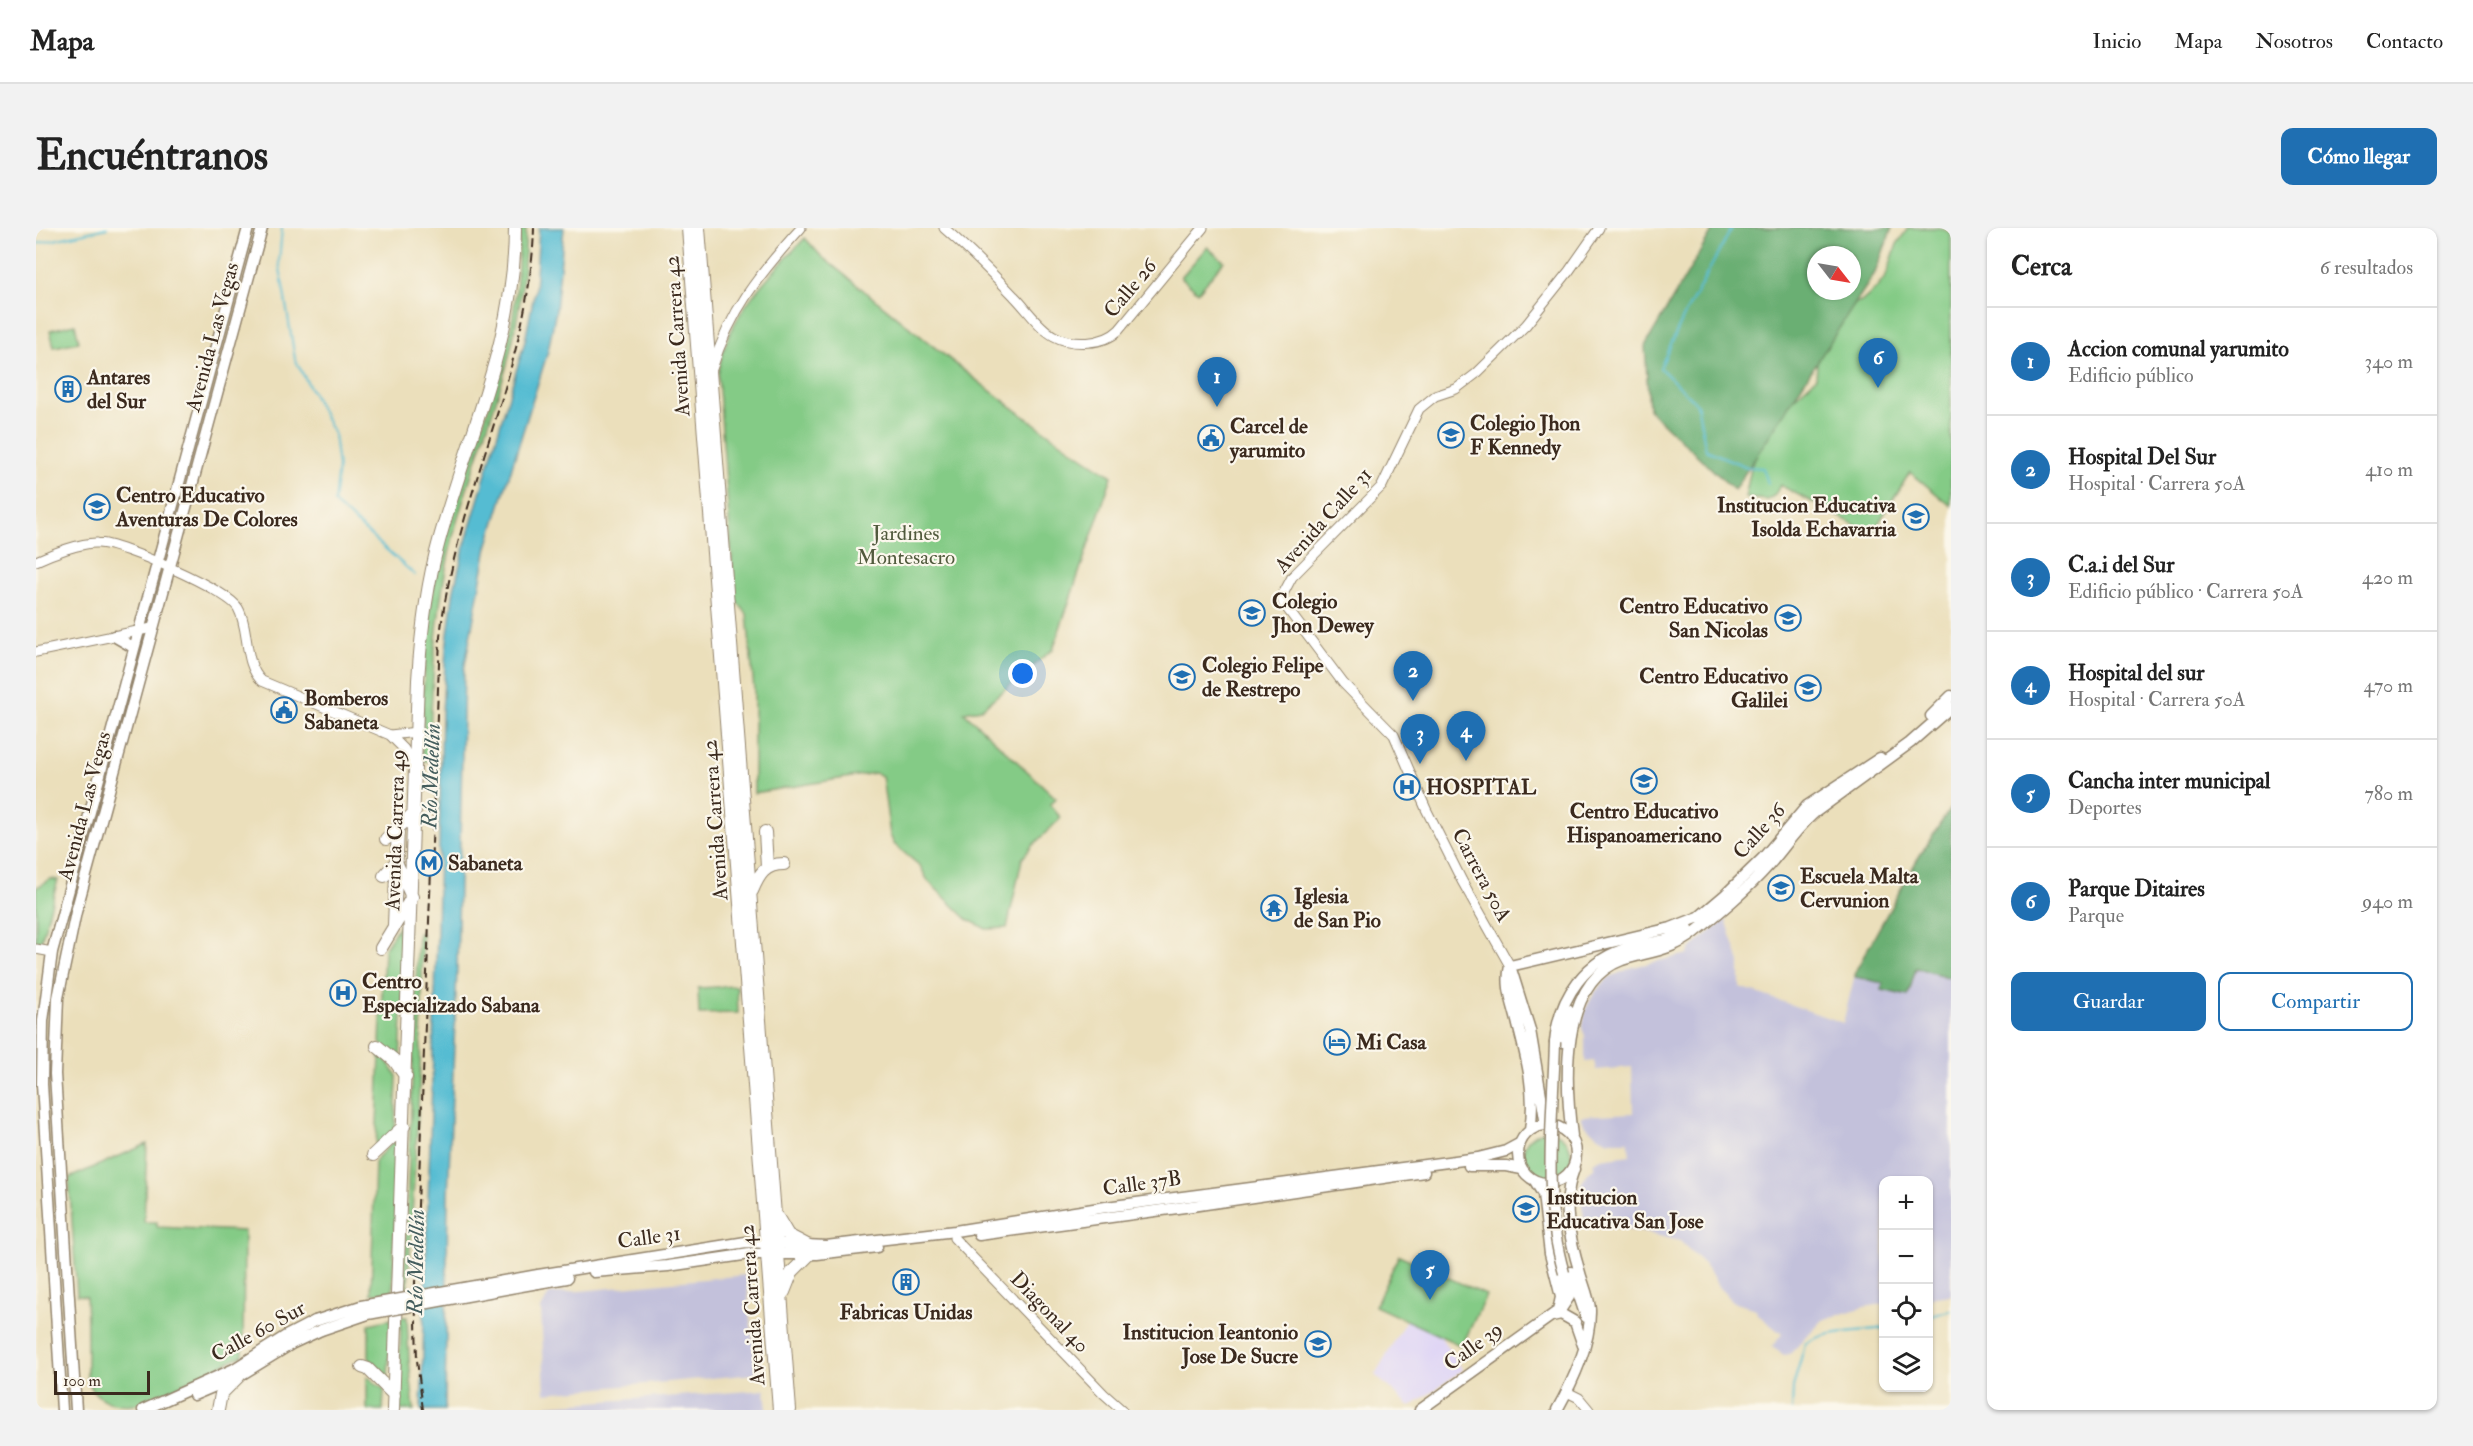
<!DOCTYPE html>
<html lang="es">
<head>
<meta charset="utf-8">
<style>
  body { margin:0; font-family:"IM FELL Double Pica",serif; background:#f2f2f2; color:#222 }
  .controls { position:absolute; right:18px; bottom:18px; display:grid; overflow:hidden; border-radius:12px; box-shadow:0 2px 4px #0004 }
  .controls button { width:54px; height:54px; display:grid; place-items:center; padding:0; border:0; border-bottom:2px solid #e0e0e0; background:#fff; color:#222; font:30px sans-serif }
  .compass { position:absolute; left:1771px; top:18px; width:54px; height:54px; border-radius:50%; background:#fff; box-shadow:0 2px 4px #0004; rotate:121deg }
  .scale { position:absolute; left:18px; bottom:15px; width:96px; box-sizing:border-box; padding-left:6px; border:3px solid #3b2a1e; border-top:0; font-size:16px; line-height:21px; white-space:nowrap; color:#3b2a1e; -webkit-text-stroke:4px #fbf7ec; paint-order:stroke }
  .you { position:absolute; left:987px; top:446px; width:21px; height:21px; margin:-15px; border:4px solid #fff; border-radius:50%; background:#1a73e8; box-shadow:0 0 0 9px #1a73e833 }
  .badge { display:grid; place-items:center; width:39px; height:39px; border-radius:50%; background:#1f6fb2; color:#fff; font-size:20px; font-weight:700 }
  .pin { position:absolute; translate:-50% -50px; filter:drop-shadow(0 2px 3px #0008) }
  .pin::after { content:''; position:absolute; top:32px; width:21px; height:18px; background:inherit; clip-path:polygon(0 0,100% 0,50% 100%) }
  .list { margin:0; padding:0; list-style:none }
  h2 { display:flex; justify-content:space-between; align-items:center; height:78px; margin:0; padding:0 24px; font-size:26px }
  h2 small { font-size:20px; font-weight:400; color:#767676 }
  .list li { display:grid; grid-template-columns:39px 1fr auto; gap:18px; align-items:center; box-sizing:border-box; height:108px; padding:0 24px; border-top:2px solid #e0e0e0 }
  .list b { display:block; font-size:22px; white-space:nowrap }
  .list p { margin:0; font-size:20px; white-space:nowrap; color:#767676 }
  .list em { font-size:20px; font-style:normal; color:#767676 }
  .actions { display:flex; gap:12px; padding:18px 24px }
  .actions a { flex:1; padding:14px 0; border:2px solid #1f6fb2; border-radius:12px; text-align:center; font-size:21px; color:#1f6fb2 }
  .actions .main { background:#1f6fb2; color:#fff }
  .icon { flex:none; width:33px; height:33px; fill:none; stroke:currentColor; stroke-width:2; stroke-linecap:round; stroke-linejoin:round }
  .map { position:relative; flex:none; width:1915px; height:1182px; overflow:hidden; border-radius:12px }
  header { display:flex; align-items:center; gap:36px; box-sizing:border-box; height:84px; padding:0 30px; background:#fff; border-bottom:2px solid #e0e0e0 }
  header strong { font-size:28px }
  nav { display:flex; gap:33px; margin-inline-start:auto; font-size:21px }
  .intro { display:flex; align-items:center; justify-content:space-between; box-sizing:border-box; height:144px; padding:0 36px }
  h1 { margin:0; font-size:42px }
  .button { padding:15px 27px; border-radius:12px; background:#1f6fb2; color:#fff; font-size:21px; font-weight:700 }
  main { display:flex; gap:36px; padding:0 36px }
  aside { flex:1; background:#fff; border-radius:12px; box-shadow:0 2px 4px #0004 }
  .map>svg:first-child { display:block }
</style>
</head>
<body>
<header>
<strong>Mapa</strong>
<nav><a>Inicio</a><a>Mapa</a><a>Nosotros</a><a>Contacto</a></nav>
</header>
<div class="intro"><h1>Encuéntranos</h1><a class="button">Cómo llegar</a></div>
<main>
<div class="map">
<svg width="1915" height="1182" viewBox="0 0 1915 1182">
  <rect width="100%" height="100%" fill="#fbf7ec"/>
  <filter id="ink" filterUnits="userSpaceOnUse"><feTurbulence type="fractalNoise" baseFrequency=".0167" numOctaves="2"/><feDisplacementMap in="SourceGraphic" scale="12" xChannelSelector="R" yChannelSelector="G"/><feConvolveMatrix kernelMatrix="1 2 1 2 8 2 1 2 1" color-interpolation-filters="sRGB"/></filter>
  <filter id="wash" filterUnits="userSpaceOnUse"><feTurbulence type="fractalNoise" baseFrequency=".008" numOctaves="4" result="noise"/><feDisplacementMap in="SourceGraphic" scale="24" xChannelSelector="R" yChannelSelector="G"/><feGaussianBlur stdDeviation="1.35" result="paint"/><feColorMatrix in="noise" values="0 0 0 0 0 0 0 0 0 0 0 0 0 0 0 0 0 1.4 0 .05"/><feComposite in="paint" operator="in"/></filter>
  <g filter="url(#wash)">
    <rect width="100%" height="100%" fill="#ebdfbb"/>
    <path fill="#dfd5f5" d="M1370,1092L1404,1108L1427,1142L1374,1179L1339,1147Z"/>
    <path fill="#c3c1db" d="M1915,649V1067L1893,1070L1892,952H1848L1847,1076L1828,1079L1786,1092L1754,1126L1748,1127L1736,1119L1746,1106L1721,1086L1720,1081L1699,1075L1683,1060L1672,1040L1644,1013L1611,1005L1549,995L1544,967L1545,956L1551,946L1559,940L1557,935L1565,931L1594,927L1592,913H1574L1562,908L1548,896L1545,888L1597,885L1596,839L1560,842L1558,833L1549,834V808L1546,800L1550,780L1559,764L1572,750L1597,739L1652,726L1655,720L1690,691L1704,735V759L1807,795L1820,742Z
      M710,1047L720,1146L509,1165L505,1081L513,1066Z
      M729,1162L731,1182H511V1177Z"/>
    <path fill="#84cb86" stroke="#607a52" stroke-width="1.5" d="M484,0H490C489,46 483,91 471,136C456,190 435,243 420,297C399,374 396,453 393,533H386C387,470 387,408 400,347C418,267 453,192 472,113C481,76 482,38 484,0Z
      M1872,0H1906L1915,6V278L1874,244L1836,306L1744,257L1739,267L1731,272L1709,270L1717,230L1738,188L1780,150L1784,89L1825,74L1840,61L1850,48L1861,16Z
      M769,10L785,28C880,104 973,183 1076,248L1017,421L945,481L928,484L1020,570L1014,577L1025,590L996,618L986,631L971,700L950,701L931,691L892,653L884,638L858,616L854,607L846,548L839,545L718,565V462L711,386L699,371L682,149C689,88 729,53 769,10Z
      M1171,19L1188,33L1162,64L1145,49Z
      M39,96L43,114L18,119L14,102Z
      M14,651L22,652L4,717L0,716V660Z
      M371,685L364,832L344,815L348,721Z
      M382,705H386C388,823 378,941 372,1059H368Z
      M701,758L702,785L663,786L662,760Z
      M344,827L353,836L361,848L359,902L340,919Z
      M1487 927a24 24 0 1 1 48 0a24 24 0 1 1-48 0Z
      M361,910L357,1063L335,1066L339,932Z
      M111,916L108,994H121V999L208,1003L207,1127L111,1173C89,1180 60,1178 52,1152C50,1146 51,1136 51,1129C51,1109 51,1089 50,1068L41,1067L33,950Z
      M1363,1027L1450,1067L1426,1118L1339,1078Z
      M365,1089H371L373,1132L378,1182H363Z
      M355,1091L352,1149L333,1130V1096Z
      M331,1148L348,1162L347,1182H331Z"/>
    <path fill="#6baf73" stroke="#536c48" stroke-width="1.5" fill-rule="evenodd" d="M1678,0H1856L1839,45L1698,262L1613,182L1609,118ZM1780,27H1816V63H1780Z
      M1915,579V750L1880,740L1872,768L1846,762L1847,755L1819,749L1820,742L1881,632Z"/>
    <path fill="#54bcd2" stroke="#487378" stroke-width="1.5" d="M503,0H528L520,82L512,123L451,319L428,442L421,742L412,969L409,1182H385L401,705L406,484L410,421L418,361L428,320L489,113L499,62Z"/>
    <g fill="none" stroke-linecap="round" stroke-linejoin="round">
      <path stroke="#54bcd2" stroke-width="2" d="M246,0L243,34L259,131L298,206L302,239L298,275L379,347
        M1696,0L1648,88L1624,140L1661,176L1670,222L1711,239L1727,240L1732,255
        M0,16L71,0
        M1892,1089L1915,1082
        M1756,1182L1757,1159L1769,1116C1786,1102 1825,1104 1848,1100"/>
    </g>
  </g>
  <g filter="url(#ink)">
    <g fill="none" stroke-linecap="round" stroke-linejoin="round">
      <g stroke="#93846c" stroke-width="11">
        <path id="tertiary" d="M908,0C932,21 956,45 978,68C991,81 1002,99 1018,108C1036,118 1068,117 1083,102L1167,0
          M676,141C694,82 724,45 765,0
          M0,333C15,326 46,314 62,315C84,315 192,362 202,380C214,401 207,436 226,453L354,507L368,521L379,540
          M0,424L116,400
          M354,507L381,504
          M0,721L16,724
          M1474,738L1426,653L1390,581L1358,507L1307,455L1247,375L1246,368L1256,349L1346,258L1383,181L1399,168L1420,161L1441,145L1490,97L1533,43L1563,0
          M918,1010L1068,1166L1086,1182
          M1531,1164L1543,1170L1553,1182"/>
      </g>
      <g stroke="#93846c" stroke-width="13">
        <path id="secondary" d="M1895,488L1915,468
          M1474,738L1635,700L1663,689L1689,667L1727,630L1771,578L1844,530
          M1474,738C1469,759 1477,775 1482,797C1491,831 1500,867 1494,902
          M1474,738L1494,802L1510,897
          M1519,814C1523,769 1550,730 1596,719C1615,714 1636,714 1652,700
          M1527,814L1532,782
          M1482 926a29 29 0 1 1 58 0a29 29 0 1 1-58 0Z
          M1536,908C1529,855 1523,755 1586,732C1611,724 1637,722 1658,705C1684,684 1711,662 1733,637C1748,620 1760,601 1778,585L1874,515L1915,479
          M1433,938H1470L1486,941
          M943,1007L1156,978L1388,944
          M558,1044L632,1038L714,1026H781L841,1019
          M1535,1044L1550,1089
          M502,1047L710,1014L790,1018L919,1003L1070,979L1442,930L1470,923L1483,916
          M502,1055L531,1050
          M1525,1081L1533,1069L1528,1045
          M1516,1088L1525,1086L1539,1094L1547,1117
          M158,1167L203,1148L257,1115L285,1102
          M107,1182L198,1141L250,1108L279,1093
          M1384,1182L1522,1083L1525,1069L1514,1026L1507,966L1499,953
          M1521,1182C1537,1153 1555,1116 1554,1081C1553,1069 1547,1056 1544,1045C1534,1012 1525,974 1538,941"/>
      </g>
      <g stroke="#93846c" stroke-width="13">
        <path id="primary" d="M78,408L97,419
          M26,1182L6,856L7,793L16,724L212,0
          M40,1182L19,846L22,770L40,684L226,0"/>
      </g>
      <g stroke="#93846c" stroke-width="14">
        <path id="trunk" d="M652,0L743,1182
          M663,0L754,1182
          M729,604L731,639
          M350,611L379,584
          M716,663C723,646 729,636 748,636
          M358,697L362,599
          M345,720L376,669L360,634L348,648
          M341,818L358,832L370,849
          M337,927L368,898
          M742,990L752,1007L773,1018
          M748,1064L756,1044L774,1026
          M326,1139L332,1141L358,1167
          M182,1182L185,1166L203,1148
          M357,1182L382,452C385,404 390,359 403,313C432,207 479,112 479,0"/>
      </g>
      <use href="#tertiary" stroke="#fff" stroke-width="9"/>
      <use href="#secondary" stroke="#fff" stroke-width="10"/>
      <use href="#primary" stroke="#fff" stroke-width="10"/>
      <use href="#trunk" stroke="#fff" stroke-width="12"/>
      <path stroke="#3b2a1e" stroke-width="2" stroke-dasharray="9 4.5" stroke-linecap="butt" d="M387,1182L381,1132L379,1055L404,409C419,269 494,142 498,0"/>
      <g stroke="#93846c" stroke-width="13" stroke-linecap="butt">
        <path id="secondary-bridge" d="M1519,814C1517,890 1506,971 1528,1045
          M279,1093L325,1078L502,1047
          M285,1102L332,1086L502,1055"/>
      </g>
      <use href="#secondary-bridge" stroke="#fff" stroke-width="10"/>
    </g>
  </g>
  <defs>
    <g id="building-ring" transform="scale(1.35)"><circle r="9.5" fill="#fbf7ec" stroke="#1f6fb2" stroke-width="1.5"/><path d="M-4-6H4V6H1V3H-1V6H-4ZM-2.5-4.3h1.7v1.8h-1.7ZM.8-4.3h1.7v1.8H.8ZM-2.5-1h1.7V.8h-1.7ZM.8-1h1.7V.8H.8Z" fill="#1f6fb2"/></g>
    <g id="school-ring" transform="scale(1.35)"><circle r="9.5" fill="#fbf7ec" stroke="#1f6fb2" stroke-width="1.5"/><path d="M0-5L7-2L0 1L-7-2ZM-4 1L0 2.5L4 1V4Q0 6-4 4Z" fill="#1f6fb2"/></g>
    <g id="civic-ring" transform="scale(1.35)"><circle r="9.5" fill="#fbf7ec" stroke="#1f6fb2" stroke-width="1.5"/><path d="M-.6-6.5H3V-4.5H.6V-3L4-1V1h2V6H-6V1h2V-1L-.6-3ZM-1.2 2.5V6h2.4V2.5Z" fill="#1f6fb2"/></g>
    <g id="hospital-ring" transform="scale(1.35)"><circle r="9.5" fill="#fbf7ec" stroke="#1f6fb2" stroke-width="1.5"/><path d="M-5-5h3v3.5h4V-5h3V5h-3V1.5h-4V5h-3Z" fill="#1f6fb2"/></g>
    <g id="metro-ring" transform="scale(1.35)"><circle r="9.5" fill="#fbf7ec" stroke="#1f6fb2" stroke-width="1.5"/><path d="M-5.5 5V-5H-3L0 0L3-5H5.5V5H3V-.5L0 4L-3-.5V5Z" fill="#1f6fb2"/></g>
    <g id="temple-ring" transform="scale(1.35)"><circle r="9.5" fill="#fbf7ec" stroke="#1f6fb2" stroke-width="1.5"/><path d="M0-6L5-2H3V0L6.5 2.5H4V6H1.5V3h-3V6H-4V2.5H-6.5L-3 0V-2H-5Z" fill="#1f6fb2"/></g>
    <g id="hotel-ring" transform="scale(1.35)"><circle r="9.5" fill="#fbf7ec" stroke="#1f6fb2" stroke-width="1.5"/><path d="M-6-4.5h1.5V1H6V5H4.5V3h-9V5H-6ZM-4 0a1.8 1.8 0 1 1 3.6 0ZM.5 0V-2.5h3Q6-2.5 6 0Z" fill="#1f6fb2"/></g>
  </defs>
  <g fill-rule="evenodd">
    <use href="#building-ring" x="32" y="161"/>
    <use href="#school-ring" x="1415" y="207"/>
    <use href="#civic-ring" x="1175" y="210"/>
    <use href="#school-ring" x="61" y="279"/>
    <use href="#school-ring" x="1880" y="289"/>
    <use href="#school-ring" x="1216" y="385"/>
    <use href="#school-ring" x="1752" y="390"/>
    <use href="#school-ring" x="1146" y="449"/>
    <use href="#school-ring" x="1772" y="460"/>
    <use href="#civic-ring" x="248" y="482"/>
    <use href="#school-ring" x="1608" y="553"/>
    <use href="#hospital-ring" x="1371" y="559"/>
    <use href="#metro-ring" x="393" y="635"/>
    <use href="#school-ring" x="1745" y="660"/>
    <use href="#temple-ring" x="1238" y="680"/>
    <use href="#hospital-ring" x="307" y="765"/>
    <use href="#hotel-ring" x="1301" y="814"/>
    <use href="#school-ring" x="1490" y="981"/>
    <use href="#building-ring" x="870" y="1054"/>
    <use href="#school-ring" x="1282" y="1116"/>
  </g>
  <g text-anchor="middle" stroke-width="4.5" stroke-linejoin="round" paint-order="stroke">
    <g font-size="21" fill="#3b2a1e" stroke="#fbf7ec">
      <text transform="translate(1094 60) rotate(-50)" y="7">Calle 26</text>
      <text transform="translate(641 108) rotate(-94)" y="7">Avenida Carrera 42</text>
      <text transform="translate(176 109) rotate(-75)" y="7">Avenida Las Vegas</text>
      <text transform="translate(1287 292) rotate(-48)" y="7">Avenida Calle 31</text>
      <text transform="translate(48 578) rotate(-75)" y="7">Avenida Las Vegas</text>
      <text transform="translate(679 592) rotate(-94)" y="7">Avenida Carrera 42</text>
      <text transform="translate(359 602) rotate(-88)" y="7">Avenida Carrera 49</text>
      <text transform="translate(1723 603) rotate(-48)" y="7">Calle 36</text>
      <text transform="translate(1446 647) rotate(62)" y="7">Carrera 50A</text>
      <text transform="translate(1106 955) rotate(-8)" y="7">Calle 37B</text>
      <text transform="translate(613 1009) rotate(-8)" y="7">Calle 31</text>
      <text transform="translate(716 1077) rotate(-94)" y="7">Avenida Carrera 42</text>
      <text transform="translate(1014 1084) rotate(46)" y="7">Diagonal 40</text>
      <text transform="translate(222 1103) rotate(-29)" y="7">Calle 60 Sur</text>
      <text transform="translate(1437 1118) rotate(-36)" y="7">Calle 39</text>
    </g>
    <g font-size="21" font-weight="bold" fill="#3b2a1e" stroke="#fbf7ec" text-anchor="start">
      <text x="51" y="156">Antares<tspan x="51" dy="24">del Sur</tspan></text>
      <text x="1434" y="202">Colegio Jhon<tspan x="1434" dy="24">F Kennedy</tspan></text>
      <text x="1194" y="205">Carcel de<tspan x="1194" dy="24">yarumito</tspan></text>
      <text x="80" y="274">Centro Educativo<tspan x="80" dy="24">Aventuras De Colores</tspan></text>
      <text x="1860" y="284" text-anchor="end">Institucion Educativa<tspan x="1860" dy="24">Isolda Echavarria</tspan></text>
      <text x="1236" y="380">Colegio<tspan x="1236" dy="24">Jhon Dewey</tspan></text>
      <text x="1732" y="385" text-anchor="end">Centro Educativo<tspan x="1732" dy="24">San Nicolas</tspan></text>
      <text x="1166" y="444">Colegio Felipe<tspan x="1166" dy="24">de Restrepo</tspan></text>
      <text x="1752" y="455" text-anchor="end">Centro Educativo<tspan x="1752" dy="24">Galilei</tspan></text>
      <text x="268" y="477">Bomberos<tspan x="268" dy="24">Sabaneta</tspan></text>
      <text x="1390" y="566">HOSPITAL</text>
      <text x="1608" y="590" text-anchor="middle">Centro Educativo<tspan x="1608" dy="24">Hispanoamericano</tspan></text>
      <text x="412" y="642">Sabaneta</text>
      <text x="1764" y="655">Escuela Malta<tspan x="1764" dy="24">Cervunion</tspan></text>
      <text x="1258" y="675">Iglesia<tspan x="1258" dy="24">de San Pio</tspan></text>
      <text x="326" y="760">Centro<tspan x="326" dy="24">Especializado Sabana</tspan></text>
      <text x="1320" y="821">Mi Casa</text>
      <text x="1510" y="976">Institucion<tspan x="1510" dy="24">Educativa San Jose</tspan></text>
      <text x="870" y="1091" text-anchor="middle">Fabricas Unidas</text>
      <text x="1262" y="1111" text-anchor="end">Institucion Ieantonio<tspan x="1262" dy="24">Jose De Sucre</tspan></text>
    </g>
    <g font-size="21" fill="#515a3d" stroke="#fbf7ec">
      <text x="870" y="312">Jardines<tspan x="870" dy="24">Montesacro</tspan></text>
    </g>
    <g font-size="22" font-style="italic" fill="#445d5d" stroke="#fbf7ec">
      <text transform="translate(394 548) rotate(-88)" y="8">Río Medellín</text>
      <text transform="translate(379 1034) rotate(-89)" y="8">Río Medellín</text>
    </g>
  </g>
</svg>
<div class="controls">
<button>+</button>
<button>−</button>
<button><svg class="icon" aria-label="locate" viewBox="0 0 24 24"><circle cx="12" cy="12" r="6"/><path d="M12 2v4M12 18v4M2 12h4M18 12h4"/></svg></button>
<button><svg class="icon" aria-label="layers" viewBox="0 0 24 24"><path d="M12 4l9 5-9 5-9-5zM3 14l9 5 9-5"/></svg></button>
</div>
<svg class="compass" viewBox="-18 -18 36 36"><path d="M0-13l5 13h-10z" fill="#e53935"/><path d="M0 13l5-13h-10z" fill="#767676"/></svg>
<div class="scale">100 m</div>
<div class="you"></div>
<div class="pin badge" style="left:1181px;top:179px">1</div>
<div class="pin badge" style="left:1377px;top:473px">2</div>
<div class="pin badge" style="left:1384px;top:536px">3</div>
<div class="pin badge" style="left:1430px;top:533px">4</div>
<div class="pin badge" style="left:1394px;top:1072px">5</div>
<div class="pin badge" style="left:1842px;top:160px">6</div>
</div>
<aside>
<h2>Cerca<small>6 resultados</small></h2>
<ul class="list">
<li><span class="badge">1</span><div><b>Accion comunal yarumito</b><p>Edificio público</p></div><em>340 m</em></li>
<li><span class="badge">2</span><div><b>Hospital Del Sur</b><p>Hospital · Carrera 50A</p></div><em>410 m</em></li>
<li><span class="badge">3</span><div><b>C.a.i del Sur</b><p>Edificio público · Carrera 50A</p></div><em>420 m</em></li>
<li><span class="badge">4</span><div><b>Hospital del sur</b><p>Hospital · Carrera 50A</p></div><em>470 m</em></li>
<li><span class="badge">5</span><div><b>Cancha inter municipal</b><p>Deportes</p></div><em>780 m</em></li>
<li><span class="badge">6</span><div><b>Parque Ditaires</b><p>Parque</p></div><em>940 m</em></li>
</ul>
<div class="actions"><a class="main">Guardar</a><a>Compartir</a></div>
</aside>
</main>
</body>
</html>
